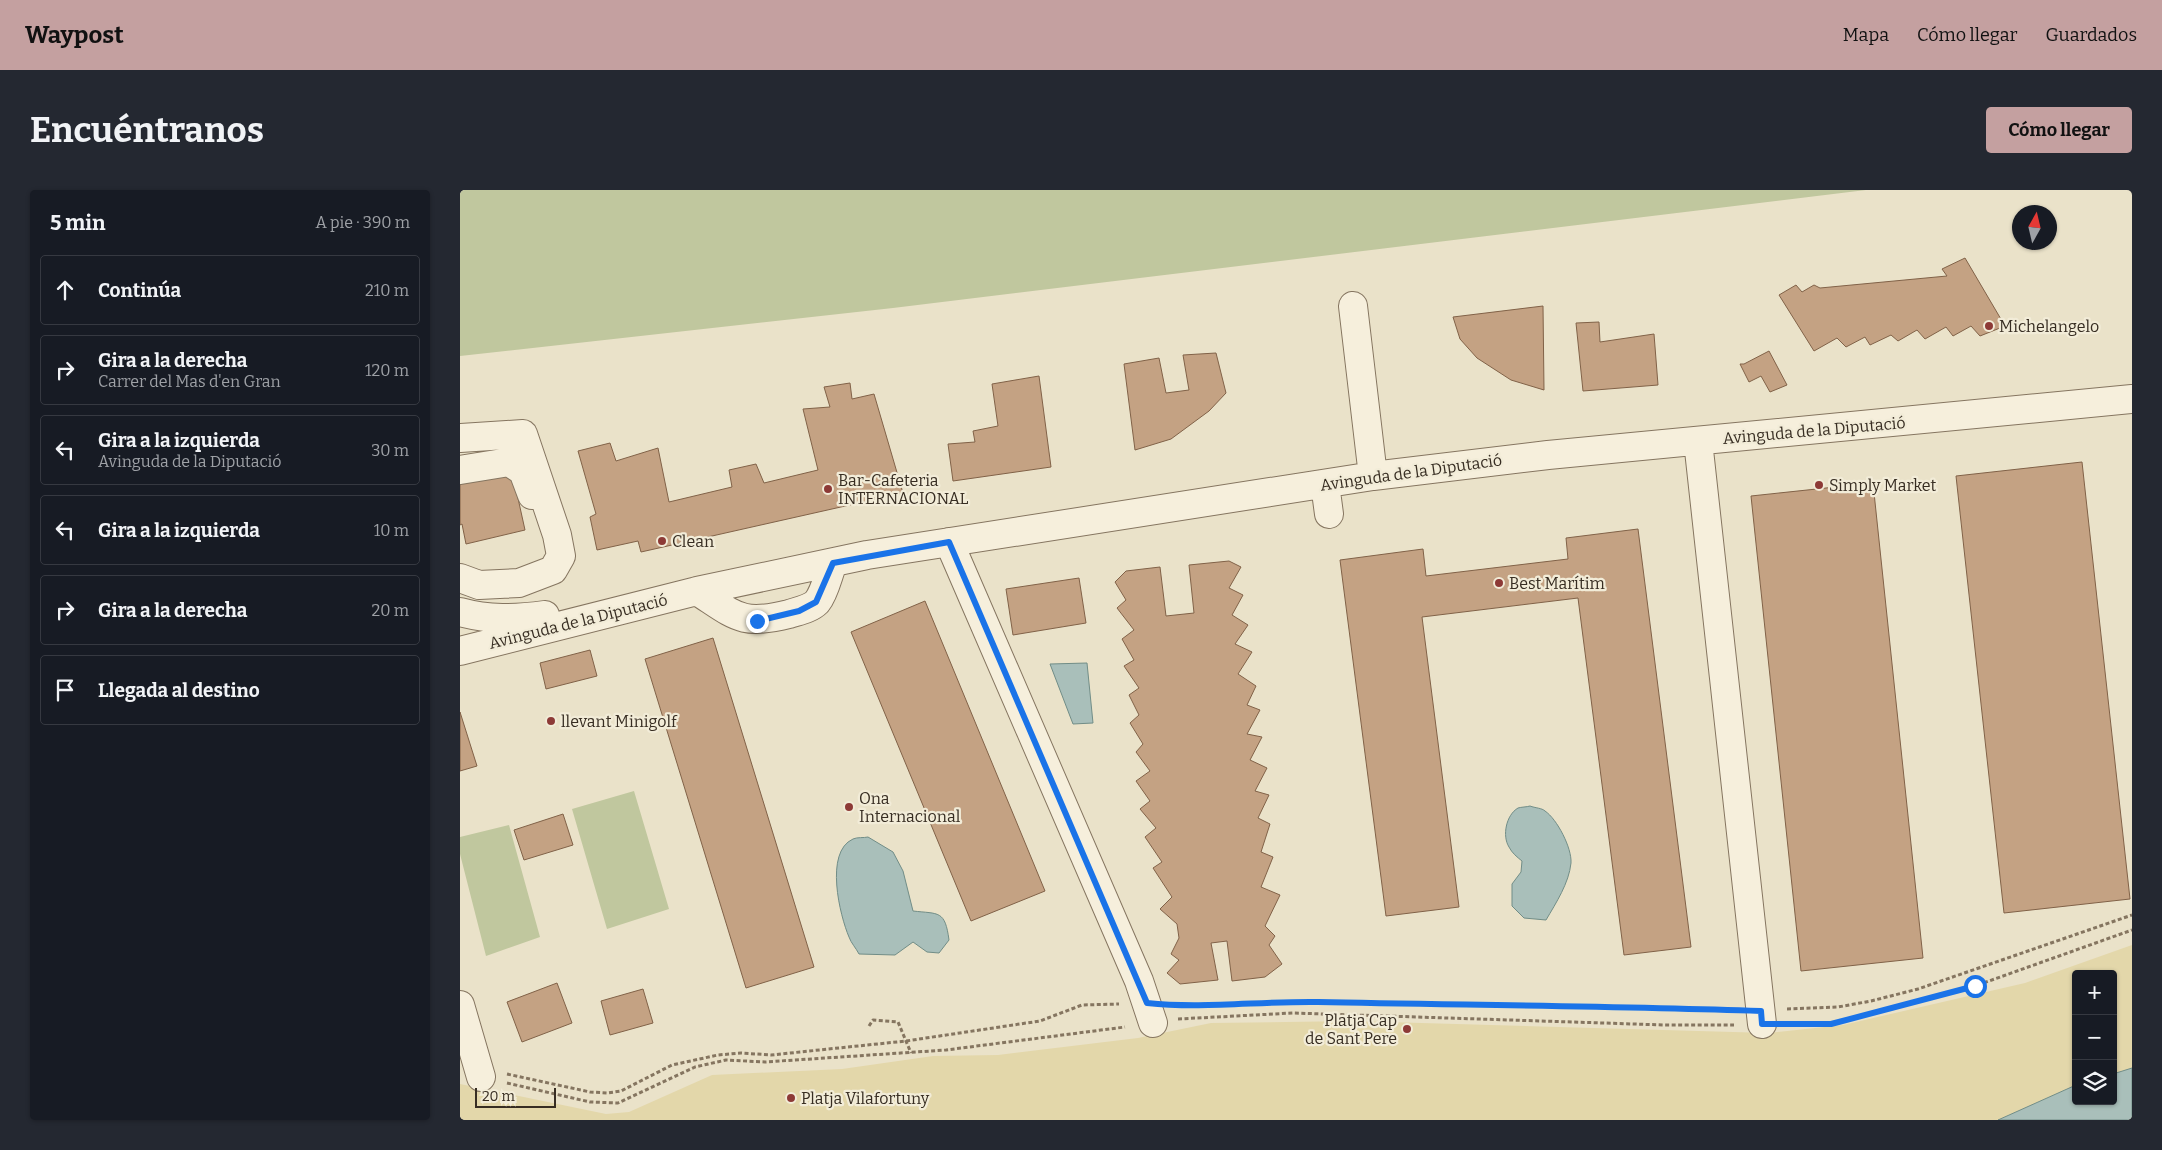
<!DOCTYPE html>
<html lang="es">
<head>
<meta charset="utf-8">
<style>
  body { margin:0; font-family:Bitter,serif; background:#242831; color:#f1f3f6 }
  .controls { position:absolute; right:15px; bottom:15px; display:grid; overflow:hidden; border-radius:5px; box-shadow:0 1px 4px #0004 }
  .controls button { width:45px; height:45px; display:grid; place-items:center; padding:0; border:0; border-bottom:1px solid #363941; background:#171b24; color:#f1f3f6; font:25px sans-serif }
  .compass { position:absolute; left:1552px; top:15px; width:45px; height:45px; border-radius:50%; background:#171b24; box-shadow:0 1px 4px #0004; rotate:8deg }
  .scale { position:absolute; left:15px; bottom:12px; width:81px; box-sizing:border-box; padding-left:5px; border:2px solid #372d22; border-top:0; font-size:14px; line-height:18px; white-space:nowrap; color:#372d22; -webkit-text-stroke:4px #f2ecd8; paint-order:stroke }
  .stop { position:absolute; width:15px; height:15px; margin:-11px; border:4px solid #1a73e8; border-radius:50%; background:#fff }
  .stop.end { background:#1a73e8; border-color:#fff; box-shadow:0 1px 5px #0008 }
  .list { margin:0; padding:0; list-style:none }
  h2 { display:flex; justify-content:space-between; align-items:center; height:65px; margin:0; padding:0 20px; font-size:21px }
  h2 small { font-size:16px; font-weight:400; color:#9ea1a6 }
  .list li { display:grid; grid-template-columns:32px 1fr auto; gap:15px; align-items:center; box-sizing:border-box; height:70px; margin:0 10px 10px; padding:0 10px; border:1px solid #363941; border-radius:5px }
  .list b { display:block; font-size:19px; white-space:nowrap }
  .list p { margin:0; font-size:16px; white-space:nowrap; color:#9ea1a6 }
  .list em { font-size:16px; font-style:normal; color:#9ea1a6 }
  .icon { flex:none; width:28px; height:28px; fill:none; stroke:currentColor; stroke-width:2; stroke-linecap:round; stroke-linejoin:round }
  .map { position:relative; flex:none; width:1672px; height:930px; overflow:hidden; border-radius:5px }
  header { display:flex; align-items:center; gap:30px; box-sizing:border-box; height:70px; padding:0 25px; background:#c4a0a0; color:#111 }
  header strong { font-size:24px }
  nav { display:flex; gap:28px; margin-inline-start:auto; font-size:18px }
  .intro { display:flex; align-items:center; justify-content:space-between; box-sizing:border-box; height:120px; padding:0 30px }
  h1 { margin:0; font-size:35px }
  .button { padding:12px 22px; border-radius:5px; background:#c4a0a0; color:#111; font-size:18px; font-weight:700 }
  main { display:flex; gap:30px; padding:0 30px }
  aside { flex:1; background:#171b24; border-radius:5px; box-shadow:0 1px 4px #0004 }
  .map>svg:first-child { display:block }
</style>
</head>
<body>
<header>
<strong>Waypost</strong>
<nav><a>Mapa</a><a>Cómo llegar</a><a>Guardados</a></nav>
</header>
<div class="intro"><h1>Encuéntranos</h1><a class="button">Cómo llegar</a></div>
<main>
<aside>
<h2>5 min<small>A pie · 390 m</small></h2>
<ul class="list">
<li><svg class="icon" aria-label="ahead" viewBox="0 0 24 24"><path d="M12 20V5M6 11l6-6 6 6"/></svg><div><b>Continúa</b></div><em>210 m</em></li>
<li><svg class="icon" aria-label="right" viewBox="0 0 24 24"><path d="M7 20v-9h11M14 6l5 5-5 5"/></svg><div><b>Gira a la derecha</b><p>Carrer del Mas d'en Gran</p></div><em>120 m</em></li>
<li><svg class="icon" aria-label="left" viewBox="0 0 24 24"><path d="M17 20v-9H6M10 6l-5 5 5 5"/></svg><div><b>Gira a la izquierda</b><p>Avinguda de la Diputació</p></div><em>30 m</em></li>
<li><svg class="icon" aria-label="left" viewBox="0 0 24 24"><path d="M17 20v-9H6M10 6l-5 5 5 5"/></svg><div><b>Gira a la izquierda</b></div><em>10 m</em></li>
<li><svg class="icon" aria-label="right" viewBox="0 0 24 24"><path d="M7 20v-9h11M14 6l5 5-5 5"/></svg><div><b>Gira a la derecha</b></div><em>20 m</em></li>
<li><svg class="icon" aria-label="arrive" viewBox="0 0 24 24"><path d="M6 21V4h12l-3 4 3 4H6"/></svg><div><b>Llegada al destino</b></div></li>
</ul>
</aside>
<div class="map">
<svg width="1672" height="930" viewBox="0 0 1672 930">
  <rect width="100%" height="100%" fill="#eae2c9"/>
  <path fill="#c0c79e" d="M0,0H1406L433,118L0,166Z
    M174,601L209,719L147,739L112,619Z
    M49,635L80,747L26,766L0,664V647Z"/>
  <path fill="#e3d7aa" d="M1672,755V878L1653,884V784H1616V895L1538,930H0V894L146,924L169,922L252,885L382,879L473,866L538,865L678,848L751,833L892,831L1308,843L1383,835L1565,793Z"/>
  <path fill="#a9bfba" stroke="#718d87" d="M627,473L633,533L613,534L590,474Z
    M1070,616C1075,618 1082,618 1085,621C1097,629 1112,658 1111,673C1109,693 1096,713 1086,730L1064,728L1052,716V694L1061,682L1062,671C1057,667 1052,663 1049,657C1042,646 1046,625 1058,618C1061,617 1067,617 1070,616Z
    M408,647L433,662L443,681L453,721C479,724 485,720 489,750L479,763L467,762L453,752L435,765L399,764C396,758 391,753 389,747C380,726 364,662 393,649C397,647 404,648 408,647Z
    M1672,878V930H1538L1616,895V911H1653V884Z"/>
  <path fill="#c4a283" stroke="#816248" d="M1505,68L1545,136L1520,146L1511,136L1493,146L1486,137L1465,149L1457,140L1438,151L1431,145L1410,155L1405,147L1386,157L1377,148L1354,161L1319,105L1336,95L1342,102L1354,95L1360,98L1487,86L1482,79Z
    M1083,116L1084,200L1051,190L1017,168L1000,149L993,127Z
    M1139,132L1140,152L1194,144L1198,195L1123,201L1116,133Z
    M1309,161L1327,195L1310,202L1301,186L1289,192L1280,174H1284Z
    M756,163L766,203L749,221L711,249L675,260L664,174L699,168L706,203L729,200L723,165Z
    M579,186L591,277L493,291L488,254L515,252L513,241L538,236L532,194Z
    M390,193L392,209L414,204L443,303L181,362L178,351L137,360L130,327L136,324L118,261L150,253L156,271L198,258L209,312L272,297L269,280L296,274L304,293L358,280L343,219L370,217L364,197Z
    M1622,272L1670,709L1544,723L1496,286Z
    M52,281L65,340L6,354L2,334L0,335V293Z
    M1413,293L1463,768L1341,781L1291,306Z
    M1178,339L1231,757L1164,765L1118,408L962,427L999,717L926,726L880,370L963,359L966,386L1108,369L1106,348Z
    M769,371L781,377L769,398L783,405L772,425L788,435L775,454L792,462L778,484L796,496L787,515L800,520L787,544L802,547L790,570L807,578L795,601L809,605L798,628L810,634L801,662L813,667L801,697L820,705L805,736L815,746L809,755L822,774L805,787L772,791L767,751L751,753L758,790L720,794L707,783L719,770L711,764L719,748L717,734L700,719L712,707L693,678L702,672L685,647L696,638L680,619L690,611L676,591L690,581L676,562L683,554L670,533L679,525L669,505L679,498L664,476L674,470L662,449L674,440L657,418L666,410L655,392L666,381L700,377L706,426L734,423L729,375Z
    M619,388L626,433L553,445L546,399Z
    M465,411L585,701L511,731L391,442Z
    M253,448L354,777L286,798L185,469Z
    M130,460L137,486L86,499L80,473Z
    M0,522L17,576L0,581Z
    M103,624L113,655L64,670L54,640Z
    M97,793L112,833L62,852L47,812Z
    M183,799L193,833L150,845L141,811Z"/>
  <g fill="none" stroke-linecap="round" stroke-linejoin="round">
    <g stroke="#857560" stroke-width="30">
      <path id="minor" d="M893,116L913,286
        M0,248L63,244L97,345L101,366L93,380L59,393L19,395L0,388
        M1238,251L1302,834
        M0,280L49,272L63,281L72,305
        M865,294L869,324
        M489,352L679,791L693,833
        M237,401C276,426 281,436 329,424C338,421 350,419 357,412C365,402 368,385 373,373
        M0,422C29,430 55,429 85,425
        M0,461L237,401L407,365L913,286L1088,265L1672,209
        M0,815L21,887"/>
    </g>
    <path stroke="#857560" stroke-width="3" stroke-dasharray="4 2.5" stroke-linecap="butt" d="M715,815L854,812L1274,820
      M1327,819L1378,817L1411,811L1458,799L1672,725
      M718,829L833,823L1205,835H1274
      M1328,834H1371L1515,796L1672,740
      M409,836L413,830L438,832L451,863
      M47,884L130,902L147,903L161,901L212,875L258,865L281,863L311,865L446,851L580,831L622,815L659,814
      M47,893L130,912L158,913L235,877L266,870L305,872L486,860L665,837"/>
    <use href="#minor" stroke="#f6efdc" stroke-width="28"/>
  </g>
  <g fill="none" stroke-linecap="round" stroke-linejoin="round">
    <path stroke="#1a73e8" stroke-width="6" d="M297,431L339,421L356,412L373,373L489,352L687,813C743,819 801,811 858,812C1005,815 1153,816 1301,821L1302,834H1371L1515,796"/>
  </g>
  <g fill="#8d3a36" stroke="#f2ecd8" stroke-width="2">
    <circle cx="1529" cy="136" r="5"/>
    <circle cx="1359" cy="295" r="5"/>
    <circle cx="368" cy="299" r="5"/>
    <circle cx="202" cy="351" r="5"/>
    <circle cx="1039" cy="393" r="5"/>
    <circle cx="91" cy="531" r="5"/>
    <circle cx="389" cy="617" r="5"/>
    <circle cx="947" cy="839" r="5"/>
    <circle cx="331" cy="908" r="5"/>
  </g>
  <g text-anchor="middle" stroke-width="4.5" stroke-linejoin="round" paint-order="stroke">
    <g font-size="16" fill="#372d22" stroke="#f2ecd8" text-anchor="start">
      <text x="1539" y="142">Michelangelo</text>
      <text x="378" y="296">Bar-Cafeteria<tspan x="378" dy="18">INTERNACIONAL</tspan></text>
      <text x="1369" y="301">Simply Market</text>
      <text x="212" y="357">Clean</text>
      <text x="1049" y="399">Best Marítim</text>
      <text x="101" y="537">llevant Minigolf</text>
      <text x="399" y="614">Ona<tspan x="399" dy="18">Internacional</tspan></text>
      <text x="937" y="836" text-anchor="end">Platja Cap<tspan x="937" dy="18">de Sant Pere</tspan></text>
      <text x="341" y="914">Platja Vilafortuny</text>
    </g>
    <g font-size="16" fill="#372d22" stroke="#f2ecd8">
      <text transform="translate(1354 240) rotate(-5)" y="6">Avinguda de la Diputació</text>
      <text transform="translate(951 282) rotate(-8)" y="6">Avinguda de la Diputació</text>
      <text transform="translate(118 431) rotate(-14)" y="6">Avinguda de la Diputació</text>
    </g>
  </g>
</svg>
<div class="controls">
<button>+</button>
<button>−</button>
<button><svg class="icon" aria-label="layers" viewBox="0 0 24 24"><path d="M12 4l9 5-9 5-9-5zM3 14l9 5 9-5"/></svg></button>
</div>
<svg class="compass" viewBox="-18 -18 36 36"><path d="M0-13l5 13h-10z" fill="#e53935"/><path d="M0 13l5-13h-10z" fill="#9ea1a6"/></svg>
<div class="scale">20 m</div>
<div class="stop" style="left:1515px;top:796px"></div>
<div class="stop end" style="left:297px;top:431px"></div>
</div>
</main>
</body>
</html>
